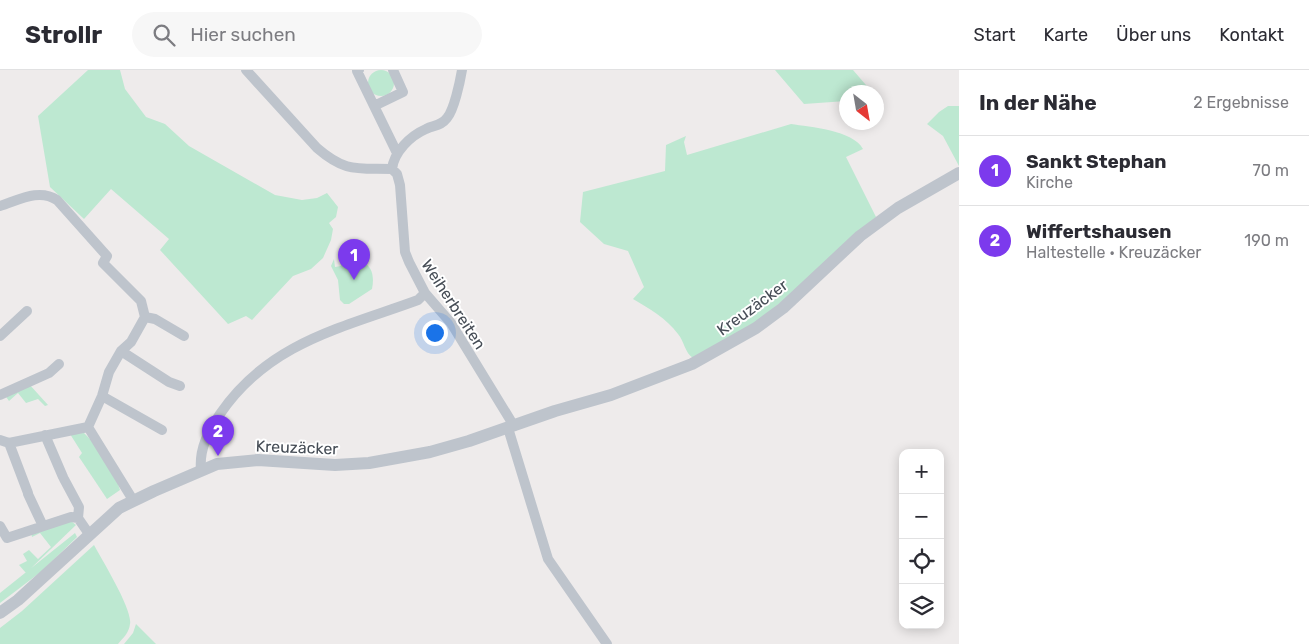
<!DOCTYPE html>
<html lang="de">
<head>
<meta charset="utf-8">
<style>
  body { margin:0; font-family:Rubik,sans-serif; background:#f7f7f7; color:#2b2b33 }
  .controls { position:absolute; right:15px; bottom:15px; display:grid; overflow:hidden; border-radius:10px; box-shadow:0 2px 12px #0003 }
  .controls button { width:45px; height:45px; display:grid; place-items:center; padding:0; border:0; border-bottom:1px solid #e1e1e2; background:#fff; color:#2b2b33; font:25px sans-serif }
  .compass { position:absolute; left:839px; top:15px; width:45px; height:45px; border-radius:50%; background:#fff; box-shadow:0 2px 12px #0003; rotate:149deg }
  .you { position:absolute; left:434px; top:262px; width:18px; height:18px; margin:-12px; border:4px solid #fff; border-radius:50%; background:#1a73e8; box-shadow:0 0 0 8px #1a73e833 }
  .badge { display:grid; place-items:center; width:32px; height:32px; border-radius:50%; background:#7c3aed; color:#fff; font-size:16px; font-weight:700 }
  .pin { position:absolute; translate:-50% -41px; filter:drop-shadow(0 1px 2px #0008) }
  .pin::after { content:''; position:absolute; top:26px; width:18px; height:15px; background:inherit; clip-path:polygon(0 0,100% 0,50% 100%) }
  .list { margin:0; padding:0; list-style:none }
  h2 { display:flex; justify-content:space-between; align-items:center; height:65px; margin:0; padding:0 20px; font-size:21px }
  h2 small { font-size:16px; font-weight:400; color:#7c7c81 }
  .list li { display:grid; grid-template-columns:32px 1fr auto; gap:15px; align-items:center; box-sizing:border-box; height:70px; padding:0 20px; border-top:1px solid #e1e1e2 }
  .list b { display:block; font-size:19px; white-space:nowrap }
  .list p { margin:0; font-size:16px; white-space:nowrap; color:#7c7c81 }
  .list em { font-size:16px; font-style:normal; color:#7c7c81 }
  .icon { flex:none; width:28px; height:28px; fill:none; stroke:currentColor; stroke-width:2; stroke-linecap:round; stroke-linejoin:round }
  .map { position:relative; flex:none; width:959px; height:574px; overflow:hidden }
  header { display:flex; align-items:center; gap:30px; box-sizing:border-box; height:70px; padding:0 25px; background:#fff; border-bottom:1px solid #e1e1e2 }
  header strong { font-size:24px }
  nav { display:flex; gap:28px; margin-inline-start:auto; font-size:18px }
  .search { width:350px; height:45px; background:#f7f7f7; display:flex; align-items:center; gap:12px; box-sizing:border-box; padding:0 18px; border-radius:28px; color:#7c7c81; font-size:19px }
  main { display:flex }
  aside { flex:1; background:#fff }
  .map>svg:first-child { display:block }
</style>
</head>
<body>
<header>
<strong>Strollr</strong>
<div class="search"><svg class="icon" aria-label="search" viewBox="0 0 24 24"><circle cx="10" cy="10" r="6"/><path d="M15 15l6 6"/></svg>Hier suchen</div>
<nav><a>Start</a><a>Karte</a><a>Über uns</a><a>Kontakt</a></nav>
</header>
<main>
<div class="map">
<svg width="959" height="574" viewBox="0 0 959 574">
  <rect width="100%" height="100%" fill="#eeebeb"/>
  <path fill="#bde8d1" d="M88,0H120L125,19L146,47L165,54L189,76L275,125L302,130L317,128L327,123L338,137L336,147L329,153L333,159L331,170L323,188L311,199L293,206L252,250L246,246L228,254L160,180L169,169L111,119L84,149L50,117L38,46Z
    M775,0H853L872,22H846V31L804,34Z
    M368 13a13 13 0 1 1 26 0a13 13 0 1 1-26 0Z
    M948,36H959V96L943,66L927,54L939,42Z
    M791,54C810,57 853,60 863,79L846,87L876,147L807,211L753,255L693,288C685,283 684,271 678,264C666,248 650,239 633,229L644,217L628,181L604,174L580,152L583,122L665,101L666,75L686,66L684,72L687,85Z
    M340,188C362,189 377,193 372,219L349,234H344L340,230L338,210L331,196L334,189L335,197L341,196Z
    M29,314L48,335L45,336L38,329L26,333L18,323L9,331L4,324Z
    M84,363L92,371L118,414L120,420L107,429L79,387L82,383L70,364Z
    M71,451L76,455L26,503L19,495L27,491L23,484L29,480L38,489L51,477L40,463L32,467L31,462Z
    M75,463L77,467L42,501L0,533V523Z
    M94,475C102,490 133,540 130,554C129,563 123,568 118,574H0V558L22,541Z
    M136,554L156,574H124L133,563Z"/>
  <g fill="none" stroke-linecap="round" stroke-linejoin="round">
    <path stroke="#bec4cc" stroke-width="10" d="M246,0L317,78C346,103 357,98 392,99
      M359,0L357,1L397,83
      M462,0C460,12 454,40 447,48C441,56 434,55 426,59C410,66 394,82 392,99L397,104L400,115L405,182L409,192L425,223L451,253L514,356
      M374,36L403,22L393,0
      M0,136C19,130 39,118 57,130L107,186L103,193L141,231L145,247L131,272L121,281L109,302L102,326L88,357L133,430
      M145,247L155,249L184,266
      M0,266L27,241
      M121,281L169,312L180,316
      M0,325L49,303L59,294
      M102,326L162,360
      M508,358L548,489L607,574
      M45,365L63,407
      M0,370L9,373L88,357
      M9,373L28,423
      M201,400C199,379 208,362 220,344C269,272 342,258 418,230L425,223
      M64,409L79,437L78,448
      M28,424L43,456
      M0,456L7,468L71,447L78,448L89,464"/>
    <path stroke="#bec4cc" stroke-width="12" d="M0,543L18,530L119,438L154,421L217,394L258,390L335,395L369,393L430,382L469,371L555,341L611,325L692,294L756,258L783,238L860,166L898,138L959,103"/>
  </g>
  <g text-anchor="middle" stroke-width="4" stroke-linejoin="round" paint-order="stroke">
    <g font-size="16" fill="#464d56" stroke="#fff">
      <text transform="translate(454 234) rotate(57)" y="6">Weiherbreiten</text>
      <text transform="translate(752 237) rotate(-36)" y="6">Kreuzäcker</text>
      <text transform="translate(297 377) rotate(2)" y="6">Kreuzäcker</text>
    </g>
  </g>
</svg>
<div class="controls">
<button>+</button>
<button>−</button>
<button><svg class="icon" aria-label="locate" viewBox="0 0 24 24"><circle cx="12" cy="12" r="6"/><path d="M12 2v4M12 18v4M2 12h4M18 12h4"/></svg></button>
<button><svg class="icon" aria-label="layers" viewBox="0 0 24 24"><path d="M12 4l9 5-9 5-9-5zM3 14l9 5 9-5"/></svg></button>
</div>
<svg class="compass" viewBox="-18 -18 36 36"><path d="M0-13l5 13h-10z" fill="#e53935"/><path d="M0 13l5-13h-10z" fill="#7c7c81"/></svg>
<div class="you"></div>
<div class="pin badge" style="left:354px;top:210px">1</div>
<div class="pin badge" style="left:218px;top:386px">2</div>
</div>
<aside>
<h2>In der Nähe<small>2 Ergebnisse</small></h2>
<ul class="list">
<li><span class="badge">1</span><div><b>Sankt Stephan</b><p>Kirche</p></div><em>70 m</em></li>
<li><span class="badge">2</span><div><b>Wiffertshausen</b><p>Haltestelle · Kreuzäcker</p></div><em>190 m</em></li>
</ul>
</aside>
</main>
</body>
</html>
